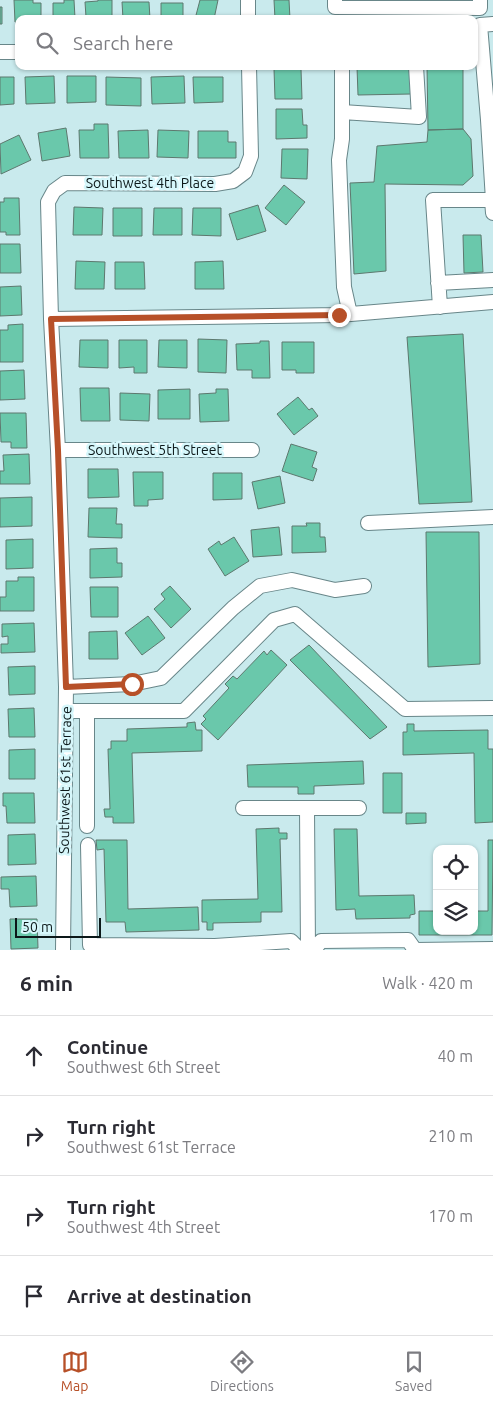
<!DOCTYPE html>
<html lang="en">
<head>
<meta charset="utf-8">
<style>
  body { margin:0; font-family:Ubuntu,sans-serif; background:#f7f7f7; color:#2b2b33 }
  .controls { position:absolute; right:15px; bottom:15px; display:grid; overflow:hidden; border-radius:10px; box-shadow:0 1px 4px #0004 }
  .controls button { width:45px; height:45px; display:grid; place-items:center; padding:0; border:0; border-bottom:1px solid #e1e1e2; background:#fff; color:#2b2b33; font:25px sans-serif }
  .scale { position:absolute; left:15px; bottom:12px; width:86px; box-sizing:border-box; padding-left:5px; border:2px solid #0c1819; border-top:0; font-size:14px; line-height:18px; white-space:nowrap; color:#0c1819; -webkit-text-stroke:4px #d6f7fb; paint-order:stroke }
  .stop { position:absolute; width:15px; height:15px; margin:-11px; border:4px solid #b75028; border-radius:50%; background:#fff }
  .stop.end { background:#b75028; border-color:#fff; box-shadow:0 1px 5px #0008 }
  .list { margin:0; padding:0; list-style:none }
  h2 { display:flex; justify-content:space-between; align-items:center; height:65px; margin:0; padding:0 20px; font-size:21px }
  h2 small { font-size:16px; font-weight:400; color:#7c7c81 }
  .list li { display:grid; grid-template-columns:32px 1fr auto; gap:15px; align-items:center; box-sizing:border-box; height:80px; padding:0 20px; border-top:1px solid #e1e1e2 }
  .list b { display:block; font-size:19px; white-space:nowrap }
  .list p { margin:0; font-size:16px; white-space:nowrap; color:#7c7c81 }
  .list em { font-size:16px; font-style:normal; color:#7c7c81 }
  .icon { flex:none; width:28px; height:28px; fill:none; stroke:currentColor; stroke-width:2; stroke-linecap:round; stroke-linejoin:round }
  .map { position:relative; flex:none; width:493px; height:950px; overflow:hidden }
  .search { position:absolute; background:#fff; box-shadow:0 1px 4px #0004; left:15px; right:15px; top:15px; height:55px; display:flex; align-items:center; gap:12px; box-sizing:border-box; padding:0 18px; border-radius:10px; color:#7c7c81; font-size:19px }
  .sheet { height:385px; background:#fff }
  nav { display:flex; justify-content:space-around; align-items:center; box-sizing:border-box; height:70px; border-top:1px solid #e1e1e2; background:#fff; font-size:14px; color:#7c7c81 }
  nav a { display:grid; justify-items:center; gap:2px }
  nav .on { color:#b75028 }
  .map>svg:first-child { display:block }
</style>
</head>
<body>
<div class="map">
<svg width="493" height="950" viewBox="0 0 493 950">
  <rect width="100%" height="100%" fill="#c9eaed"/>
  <path fill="#6ac8ab" stroke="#5d786e" d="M14,0H33V3H41V19H19V22H15Z
    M64,0H74L75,18L53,19V3H64Z
    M98,0H112V16L86,17L85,2L98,1Z
    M200,0H218L214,19H195Z
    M274,0H289L290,19H275Z
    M122,2H149L150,19H123Z
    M161,3H183V19H161Z
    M0,7H2V24H0Z
    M411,66V94L358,95L357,67Z
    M427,66H463V129L428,130Z
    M274,69H301L302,99H275Z
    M54,76L55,103L26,104L25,77Z
    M67,76H96V102L67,103Z
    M184,76L185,103L152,104L151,77Z
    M0,77H14V104L0,105Z
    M106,77L141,78V106L106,105Z
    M193,77H223V102L194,103Z
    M276,109H302L303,125H307V138L276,139Z
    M94,124H108L109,158H80L79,130H94Z
    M66,128L70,156L42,161L38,133Z
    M463,129L471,139L473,176L463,185L385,184L386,271L354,274L350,183L374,182L377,146L427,142L428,130Z
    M148,130L149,158H119L118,131Z
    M158,130L189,131L188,158L157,157Z
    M198,131H228V142H236V158H198Z
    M19,135L31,160L1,174L0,144Z
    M282,149H308L307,179L281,178Z
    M284,185L305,202L286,225L265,208Z
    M4,198H19L20,235H6V232H0V202H4Z
    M258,205L266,231L237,240L229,214Z
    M74,207L103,208L102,235H73Z
    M113,208H142V236H113Z
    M154,208H182V235H153Z
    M193,208H221V236L192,235Z
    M463,235H481L483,272L464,273Z
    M0,244H20L21,273H0Z
    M76,261L105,262L104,289H75Z
    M223,261L224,289H195V262Z
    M115,262H144L145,289H115Z
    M21,286L22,315L0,316V287Z
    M23,324V362H0V330H8V325Z
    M463,334L472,502L419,504L407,337Z
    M198,339L227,340L226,373L198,372Z
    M80,340H108V368L79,367Z
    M119,340H147V373H134V367L119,368Z
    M159,340H187V368L158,367Z
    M260,341H269L270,378H252V370H237L236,344L260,343Z
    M282,342H314V373H296V370H282Z
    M24,370L25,399L0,400V371Z
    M80,388H109L110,421H81Z
    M190,389V419H158V390Z
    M216,389H228L229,421L200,422L199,394L216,393Z
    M120,393L150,394L149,421L120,420Z
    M298,397L309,410L312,408L318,416L294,435L277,414Z
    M0,413H26L27,448H11V442H1Z
    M291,444L317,452L312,467L317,469L313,481L282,471Z
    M29,454L30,484H0V471H4L3,455Z
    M88,469H118L119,497L88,498Z
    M133,472H163V499L148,500V506H134Z
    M213,473H242V499L213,500Z
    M280,476L285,503L258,509L252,482Z
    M32,497V526L0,527V498Z
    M89,508H117L116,524H122V538L88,537Z
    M306,523H320V537H325L326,552L292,553V526H307Z
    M279,527L282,555L253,557L251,530Z
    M426,532H479L480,664L428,667Z
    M234,537L249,561L225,576L208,549L219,541L221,545Z
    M33,539V568L6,569V540Z
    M117,548V563H122V577L90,578V549Z
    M18,577H34V611H0V597H6V581H18Z
    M170,586L191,609L171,628L154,609L165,599L161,594Z
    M90,587H118V617H91Z
    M148,616L165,638L142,655L125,633Z
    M34,623L35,652L1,653V644H8V636L2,637V624Z
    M117,631L118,659H89V632Z
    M309,645L387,727L370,739L290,660Z
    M271,650L287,665L218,740L201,724L206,719L203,716L229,688L225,684L233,676L237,679L264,651L267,655Z
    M35,666V694L9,695L8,667Z
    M34,708L35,737H9L8,709Z
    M195,722L196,730H202V751L132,753L134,823H113V817H105L104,809H110L108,749H111V741H127V729L187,727V723Z
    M407,724H414V731L488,730V749H493V822L475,823L474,753L403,755V732H407Z
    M35,749V779H9V750Z
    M363,761L364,784L314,786V794H298V787H248L247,765Z
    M383,773H402V813H383Z
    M3,793H34L35,823H7L6,806H3Z
    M406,813H426V823L406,824Z
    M279,828V833H287V839H280L282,912H261V922L213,923V930H207V922H202V900L258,899L256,829Z
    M334,829H357L359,896L414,895L415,914L410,915V918L356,919L355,909L336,910Z
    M35,834L36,864L8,865V835Z
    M96,840H127L128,909L198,907L199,930L126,932L125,922H106L104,849L97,850Z
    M488,840H493L492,935H419V911H437V931H474V911H488Z
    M36,876L37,906L10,907L9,889H1V877Z
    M10,919H37L38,948L11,949Z"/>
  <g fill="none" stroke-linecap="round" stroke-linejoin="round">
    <g stroke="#688689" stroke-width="16">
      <path id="minor" d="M248,0V19
        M335,0V7L480,8V0
        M0,52H19
        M342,66V139L339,160L344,287L350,314
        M342,112L419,117L416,66
        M493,119L488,120L493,200
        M488,120L480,25L493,24
        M438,283L493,280
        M440,307L433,200H492L493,213
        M51,319L339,315L493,302
        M58,450H252
        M368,523L493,517
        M66,687L132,684L161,678L233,608L260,586L292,580L335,590L364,586
        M66,711H184L274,620L295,614L405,709L493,708
        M87,712V826
        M243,808H359
        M307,808L308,950
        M88,845L90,945L215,946L291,941L300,950
        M63,950L66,687L58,450L51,319L48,202L54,191L65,183L215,184L233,181L245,172L251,156L249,66
        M314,950L321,941L408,940L415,950L493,949"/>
    </g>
    <use href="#minor" stroke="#fff" stroke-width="14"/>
  </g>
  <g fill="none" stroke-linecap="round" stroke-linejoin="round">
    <path stroke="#b75028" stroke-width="6" d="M132,684L66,687L58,450L51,319L339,315"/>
  </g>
  <g text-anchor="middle" stroke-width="5" stroke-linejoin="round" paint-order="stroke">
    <g font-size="14" fill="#0c1819" stroke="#d6f7fb">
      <text x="150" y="188">Southwest 4th Place</text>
      <text x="155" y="455">Southwest 5th Street</text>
      <text transform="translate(65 780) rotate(-89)" y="5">Southwest 61st Terrace</text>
    </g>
  </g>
</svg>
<div class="controls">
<button><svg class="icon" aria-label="locate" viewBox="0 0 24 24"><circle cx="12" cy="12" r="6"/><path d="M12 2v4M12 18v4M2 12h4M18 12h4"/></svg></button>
<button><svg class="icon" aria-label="layers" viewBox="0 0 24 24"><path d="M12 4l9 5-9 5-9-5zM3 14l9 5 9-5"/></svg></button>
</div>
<div class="scale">50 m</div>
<div class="stop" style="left:132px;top:684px"></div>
<div class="stop end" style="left:339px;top:315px"></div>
<div class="search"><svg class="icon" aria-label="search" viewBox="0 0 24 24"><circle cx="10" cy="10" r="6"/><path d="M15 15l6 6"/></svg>Search here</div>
</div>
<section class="sheet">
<h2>6 min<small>Walk · 420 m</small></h2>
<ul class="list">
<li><svg class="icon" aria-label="ahead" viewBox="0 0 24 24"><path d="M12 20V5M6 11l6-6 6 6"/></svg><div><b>Continue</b><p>Southwest 6th Street</p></div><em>40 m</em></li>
<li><svg class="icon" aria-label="right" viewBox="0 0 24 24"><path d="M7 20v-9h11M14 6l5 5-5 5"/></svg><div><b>Turn right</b><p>Southwest 61st Terrace</p></div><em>210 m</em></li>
<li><svg class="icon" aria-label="right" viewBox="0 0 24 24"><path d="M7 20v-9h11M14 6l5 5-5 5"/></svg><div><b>Turn right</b><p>Southwest 4th Street</p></div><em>170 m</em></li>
<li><svg class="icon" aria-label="arrive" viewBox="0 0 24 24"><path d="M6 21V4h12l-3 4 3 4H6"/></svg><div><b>Arrive at destination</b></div></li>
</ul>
</section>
<nav>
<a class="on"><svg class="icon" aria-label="map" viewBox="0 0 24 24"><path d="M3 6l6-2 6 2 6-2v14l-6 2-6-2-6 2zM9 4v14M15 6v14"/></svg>Map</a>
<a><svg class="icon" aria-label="directions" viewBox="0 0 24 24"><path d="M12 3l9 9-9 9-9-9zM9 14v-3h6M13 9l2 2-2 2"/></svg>Directions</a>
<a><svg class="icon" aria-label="saved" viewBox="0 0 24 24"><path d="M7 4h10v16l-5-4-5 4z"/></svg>Saved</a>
</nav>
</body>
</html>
